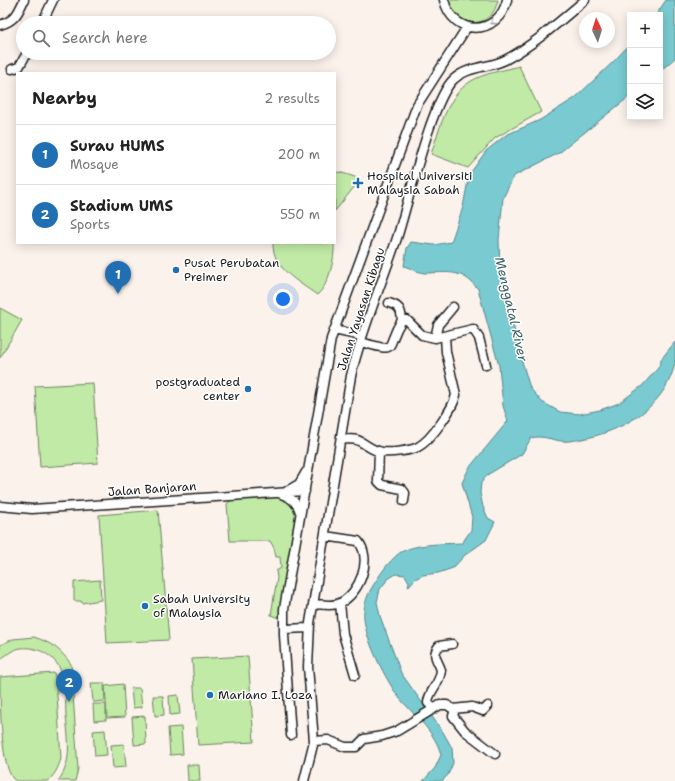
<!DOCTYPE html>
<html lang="en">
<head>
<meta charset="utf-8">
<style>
  body { margin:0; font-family:"Shantell Sans",sans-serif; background:#f6f6f6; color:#222 }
  .controls { position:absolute; right:12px; top:12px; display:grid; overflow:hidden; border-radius:0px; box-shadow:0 2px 10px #0003 }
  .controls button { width:36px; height:36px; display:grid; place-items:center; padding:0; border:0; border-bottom:1px solid #e0e0e0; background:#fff; color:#222; font:20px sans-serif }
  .compass { position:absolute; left:579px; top:12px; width:36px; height:36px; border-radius:50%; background:#fff; box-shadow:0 2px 10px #0003; rotate:356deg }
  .you { position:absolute; left:283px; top:299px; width:14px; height:14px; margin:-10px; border:3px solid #fff; border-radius:50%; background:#1a73e8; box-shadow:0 0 0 6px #1a73e833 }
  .badge { display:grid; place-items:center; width:26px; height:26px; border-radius:50%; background:#1f6fb2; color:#fff; font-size:13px; font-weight:700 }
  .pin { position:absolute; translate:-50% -33px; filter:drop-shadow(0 1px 2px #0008) }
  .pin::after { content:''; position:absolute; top:21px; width:14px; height:12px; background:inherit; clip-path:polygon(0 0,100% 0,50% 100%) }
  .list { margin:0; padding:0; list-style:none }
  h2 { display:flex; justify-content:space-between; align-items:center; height:52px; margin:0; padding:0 16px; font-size:17px }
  h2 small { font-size:13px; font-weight:400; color:#767676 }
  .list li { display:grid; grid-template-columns:26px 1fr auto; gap:12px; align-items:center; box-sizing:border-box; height:60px; padding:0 16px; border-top:1px solid #e0e0e0 }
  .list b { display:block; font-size:15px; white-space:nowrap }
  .list p { margin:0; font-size:13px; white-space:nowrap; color:#767676 }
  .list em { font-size:13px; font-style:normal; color:#767676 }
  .icon { flex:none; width:22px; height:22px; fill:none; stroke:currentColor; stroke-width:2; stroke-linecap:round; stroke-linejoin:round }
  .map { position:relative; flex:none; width:675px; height:781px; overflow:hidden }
  .search { position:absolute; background:#fff; box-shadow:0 2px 10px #0003; left:16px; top:16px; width:320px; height:44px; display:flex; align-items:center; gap:10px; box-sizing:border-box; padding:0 14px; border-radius:22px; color:#767676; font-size:15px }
  .panel { position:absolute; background:#fff; box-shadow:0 2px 10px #0003; left:16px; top:72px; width:320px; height:172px; border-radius:0px }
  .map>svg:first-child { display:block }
</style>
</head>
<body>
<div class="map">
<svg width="675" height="781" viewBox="0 0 675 781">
  <rect width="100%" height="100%" fill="#fcf2ec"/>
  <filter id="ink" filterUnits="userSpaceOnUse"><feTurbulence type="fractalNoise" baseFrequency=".025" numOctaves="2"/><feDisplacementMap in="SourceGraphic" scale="8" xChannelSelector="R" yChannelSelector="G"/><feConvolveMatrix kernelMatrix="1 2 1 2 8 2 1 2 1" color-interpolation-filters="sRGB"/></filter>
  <g filter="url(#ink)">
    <path fill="#c0eaa6" stroke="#6e8361" d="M448,0H498C492,30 457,30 448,0Z
      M519,66L541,112L495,138L468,168L431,154C441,125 448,91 477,78C490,72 506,70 519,66Z
      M339,172L355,177L359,181L335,211V173Z
      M273,243H334C335,259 329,285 317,295C299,282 272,268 273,243Z
      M0,308L22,320L0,358Z
      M93,383L98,463L40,467L35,386Z
      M278,496L294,503L296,512L282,599L281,619L271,615L277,578L276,571L281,568L280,557H276L274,548L270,541H230L227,504L231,500Z
      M158,510L169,640L107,643L99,515Z
      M100,580L101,600L82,603L81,601H74V582Z
      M34,637C52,643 60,649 71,664L78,769L75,781H58C73,762 68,739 66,716C65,702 67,687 62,674C57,657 39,646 21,648C13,649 6,655 0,660V645L13,639Z
      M248,656L254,742L198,745L192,659Z
      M54,673L56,679L61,759C58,768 54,777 47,781C38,781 25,781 16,781C0,774 0,697 0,677Z
      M104,683L105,701L93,702L91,683Z
      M123,684L125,717L107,718L105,686Z
      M131,688H140L142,707L133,708Z
      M178,695L180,714L170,715L169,696Z
      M153,696H163L164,715L155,716Z
      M93,704H106V720L94,721Z
      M145,716L146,744L134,745L132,717Z
      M181,727L183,754L170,755L168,728Z
      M105,730L107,755L95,756L93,731Z
      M124,744L126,767L113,768L111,745Z
      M187,765H199L200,781H188Z"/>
    <path fill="#79cbd1" stroke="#548589" d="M666,0H675V58L660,71V15H656Z
      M630,44V96L559,153L514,176L503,198L499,240L500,269L521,358L530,388L542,402L560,412L580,414L600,410L619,403L642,386L658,368L662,358L675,342C675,349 675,357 675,363C665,411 614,436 569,441C557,443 544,434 531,438L522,454L487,475L481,483L480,493L483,507L488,518L495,522L486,540L465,555L453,568L438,573L423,575L415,579L408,587L409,582L405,575L396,574L388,579L380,589L377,602L380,616L401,673L443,732L452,748L453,763L448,775L442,781H423L435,768L441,755C436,733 416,717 401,700C387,683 361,633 364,611C365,599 370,590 376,581C382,571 389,562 397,555C410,543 445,544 462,543L471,530L472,517L462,483L469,468L508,421L503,406L499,366L478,289C461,268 448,273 424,273C418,272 410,268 404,266L407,248L411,242L434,245L451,242L463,207L469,175L486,151L506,135L540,120L575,98L614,61Z"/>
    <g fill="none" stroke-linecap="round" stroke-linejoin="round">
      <g stroke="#1c1c1c" stroke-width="11">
        <path id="minor" d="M444,0C453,37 498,37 507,0
          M42,23L53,0
          M0,25C15,21 18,13 24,0
          M12,69L19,67L27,53
          M389,303C400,306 401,310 402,320
          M334,330L362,336
          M435,338L438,325L453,307
          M361,342C401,354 384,347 402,320H407L422,335L435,338L473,329L479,338L486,365
          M341,439C346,439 352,439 357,440C365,443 372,451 382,452C391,453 410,451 418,447C431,440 453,409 456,395L446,352L445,336
          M379,451L378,481L382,485L402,489L405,493L404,501
          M287,491L299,484L306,472
          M281,494C291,497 297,502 300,512
          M0,506L32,509L305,491
          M340,603L343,634L355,675
          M313,604C322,604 332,607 340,603C360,593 373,559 358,541L325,536
          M284,629L309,628
          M433,708L428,703C428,691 440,685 441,670C438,660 431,656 439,646L452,644
          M455,709L453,716L465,731L495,754
          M291,735L284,635V609L331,339L417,105L467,27
          M314,741L328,740L345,747H356L364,739L382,736L397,731L440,705H447L453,709L472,707L483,711L488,706
          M304,781L314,741L308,667L310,623L351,376C362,328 382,284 397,238C408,204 432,98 454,79C468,66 489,68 505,60C534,45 560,21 585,0"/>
      </g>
      <use href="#minor" stroke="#fff" stroke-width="8"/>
    </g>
    <defs><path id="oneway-chevron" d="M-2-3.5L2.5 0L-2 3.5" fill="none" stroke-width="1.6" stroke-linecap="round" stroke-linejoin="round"/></defs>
    <use stroke="#999" href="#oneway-chevron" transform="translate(493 22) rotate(146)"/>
  </g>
  <g fill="#1f6fb2" stroke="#fff" stroke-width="1.5">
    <path d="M356 177h4v4h4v4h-4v4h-4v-4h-4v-4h4z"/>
    <circle cx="176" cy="270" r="4"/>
    <circle cx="248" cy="389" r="4"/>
    <circle cx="145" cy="606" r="4"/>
    <circle cx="210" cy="695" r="4"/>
  </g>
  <g text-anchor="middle" stroke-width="3" stroke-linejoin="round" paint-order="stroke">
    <g font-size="12" fill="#1c1c1c" stroke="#fff" text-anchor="start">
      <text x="367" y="180">Hospital Universiti<tspan x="367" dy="14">Malaysia Sabah</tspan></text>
      <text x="184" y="267">Pusat Perubatan<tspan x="184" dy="14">Preimer</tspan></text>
      <text x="240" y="386" text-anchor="end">postgraduated<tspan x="240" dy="14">center</tspan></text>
      <text x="153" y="603">Sabah University<tspan x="153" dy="14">of Malaysia</tspan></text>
      <text x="218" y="699">Mariano I. Loza</text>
    </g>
    <g font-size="12" fill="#1c1c1c" stroke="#fff">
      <text transform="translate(361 309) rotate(-72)" y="4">Jalan Yayasan Kibagu</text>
      <text transform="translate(152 489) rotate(-4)" y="4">Jalan Banjaran</text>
    </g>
    <g font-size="13" font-style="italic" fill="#416264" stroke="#fff">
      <text transform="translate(512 309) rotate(77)" y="5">Menggatal River</text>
    </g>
  </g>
</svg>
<div class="controls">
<button>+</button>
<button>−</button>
<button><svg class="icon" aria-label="layers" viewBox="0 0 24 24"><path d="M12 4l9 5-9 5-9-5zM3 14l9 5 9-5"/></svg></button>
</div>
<svg class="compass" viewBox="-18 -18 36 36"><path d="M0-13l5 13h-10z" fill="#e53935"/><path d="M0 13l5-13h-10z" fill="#767676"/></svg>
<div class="you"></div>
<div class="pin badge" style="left:118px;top:294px">1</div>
<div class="pin badge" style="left:69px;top:702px">2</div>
<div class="search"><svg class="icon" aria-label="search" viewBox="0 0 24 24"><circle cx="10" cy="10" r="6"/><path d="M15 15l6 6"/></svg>Search here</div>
<section class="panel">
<h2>Nearby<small>2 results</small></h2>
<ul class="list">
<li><span class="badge">1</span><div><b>Surau HUMS</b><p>Mosque</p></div><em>200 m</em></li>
<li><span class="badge">2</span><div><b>Stadium UMS</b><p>Sports</p></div><em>550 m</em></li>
</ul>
</section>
</div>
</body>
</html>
